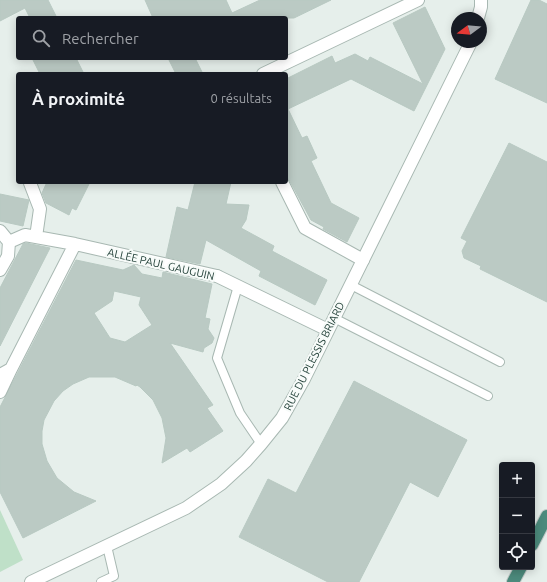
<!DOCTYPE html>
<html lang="fr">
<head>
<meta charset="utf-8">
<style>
  body { margin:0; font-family:Ubuntu,sans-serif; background:#20242c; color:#f1f3f6 }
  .controls { position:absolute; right:12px; bottom:12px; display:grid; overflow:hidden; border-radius:4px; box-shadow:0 2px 10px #0003 }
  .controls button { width:36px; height:36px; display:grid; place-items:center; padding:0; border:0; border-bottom:1px solid #363941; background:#171b24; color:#f1f3f6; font:20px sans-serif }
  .compass { position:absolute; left:451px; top:12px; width:36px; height:36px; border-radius:50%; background:#171b24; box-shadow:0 2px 10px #0003; rotate:254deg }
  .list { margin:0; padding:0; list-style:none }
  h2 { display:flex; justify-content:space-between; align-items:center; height:52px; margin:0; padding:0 16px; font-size:17px }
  h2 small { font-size:13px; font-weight:400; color:#9ea1a6 }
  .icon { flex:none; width:22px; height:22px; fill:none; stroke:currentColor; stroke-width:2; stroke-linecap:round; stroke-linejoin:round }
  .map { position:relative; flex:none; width:547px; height:582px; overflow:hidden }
  .search { position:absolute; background:#171b24; box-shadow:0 2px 10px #0003; left:16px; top:16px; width:272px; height:44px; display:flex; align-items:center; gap:10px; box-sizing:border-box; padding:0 14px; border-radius:4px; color:#9ea1a6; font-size:15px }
  .panel { position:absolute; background:#171b24; box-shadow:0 2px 10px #0003; left:16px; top:72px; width:272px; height:112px; border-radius:4px }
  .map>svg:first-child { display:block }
</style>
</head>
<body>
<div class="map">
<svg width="547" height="582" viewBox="0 0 547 582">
  <rect width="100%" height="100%" fill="#e6efeb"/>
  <path fill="#bfe0c8" d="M0,510L23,560L0,572Z"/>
  <path fill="#bbcac4" stroke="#b8c9c2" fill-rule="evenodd" d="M0,0H48L57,18H30L25,8L0,21Z
    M145,0H226L232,13L260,0H331L294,18H153Z
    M531,0H539L547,4V103L495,79Z
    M425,7L445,49L414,111L351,79L288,109L302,138L307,136L317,158L311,161L331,203L359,218L347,242L323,229L324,227L311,220L286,174V79L332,56L335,63L355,54L368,61L370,57L423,84L393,23Z
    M32,58H76L84,74H40Z
    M168,58H195L203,74H176Z
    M509,143L547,162V302L480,269L481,266L464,258L462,251L467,241L461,238Z
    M47,182H90L76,210L72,208L69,215L46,203L42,193Z
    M195,182H231L226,204L249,205L246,220L241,228L274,246L272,251L327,280L315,305L259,276L261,271L206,240L200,264L166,257L177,207L188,210Z
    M0,194L29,200L23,226L0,221Z
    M26,243L50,248L0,346V288L23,244Z
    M76,260L123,270L134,265L142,274L162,278L163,272L212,284L205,318L210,319L208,329L214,338L212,343L204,348L203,352L170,343L213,405L207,408L223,431L190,452L187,448L162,463L166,438L162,418L153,400L140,387L137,385L136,386L115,377H89L73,384L63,391L54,401L44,420L42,431V444L47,461L57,478L74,492L96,501L23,538L0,492V407ZM114,291L141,297L139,305L152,325L125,342L110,338L94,313L112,301Z
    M354,381L467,440L438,497L410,482L359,582H328L239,537L268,479L296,493Z"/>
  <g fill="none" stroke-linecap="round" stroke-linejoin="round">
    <g stroke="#a8b8b2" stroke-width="10">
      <path id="service" d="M351,285L500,362
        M238,286L217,358L240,413L261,444
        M334,318L488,396
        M101,582L114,576L107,546"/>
    </g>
    <g stroke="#a8b8b2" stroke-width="14">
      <path id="pedestrian" d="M263,74L418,0
        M282,182L305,228L363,260
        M30,183L40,209L36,237
        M9,242L25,235L75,244L217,276
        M0,375L11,369L75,244
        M0,392L11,369"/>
    </g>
    <g stroke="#a8b8b2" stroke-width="14">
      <path id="minor" d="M478,18L481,7V0
        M0,231L9,242L8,256L0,270
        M217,276L328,330
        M31,582L186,508L221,484L246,461L261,444L282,418L304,379L471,42"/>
    </g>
    <g stroke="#c2cac8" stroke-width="14">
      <path id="trunk" d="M532,545L547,516
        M513,582L521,567"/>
    </g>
    <use href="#service" stroke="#fff" stroke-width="8"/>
    <use href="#pedestrian" stroke="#fff" stroke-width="12"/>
    <use href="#minor" stroke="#fff" stroke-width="12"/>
    <use href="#trunk" stroke="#4c8a7c" stroke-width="12"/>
  </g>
  <g text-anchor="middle" stroke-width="4" stroke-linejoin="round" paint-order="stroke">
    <g font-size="11" fill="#24423a" stroke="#f7fbf9">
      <text transform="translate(161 264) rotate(13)" y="4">ALLÉE PAUL GAUGUIN</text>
      <text transform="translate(314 356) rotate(-63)" y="4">RUE DU PLESSIS BRIARD</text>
    </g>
  </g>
</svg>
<div class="controls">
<button>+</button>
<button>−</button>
<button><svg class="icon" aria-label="locate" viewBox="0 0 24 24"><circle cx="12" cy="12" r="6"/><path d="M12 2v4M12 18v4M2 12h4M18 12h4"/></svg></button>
</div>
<svg class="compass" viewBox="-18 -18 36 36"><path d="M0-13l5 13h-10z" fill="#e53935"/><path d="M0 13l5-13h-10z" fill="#9ea1a6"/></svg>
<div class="search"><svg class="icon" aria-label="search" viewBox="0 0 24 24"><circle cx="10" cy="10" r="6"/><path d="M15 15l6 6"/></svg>Rechercher</div>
<section class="panel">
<h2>À proximité<small>0 résultats</small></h2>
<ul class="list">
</ul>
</section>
</div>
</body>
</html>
